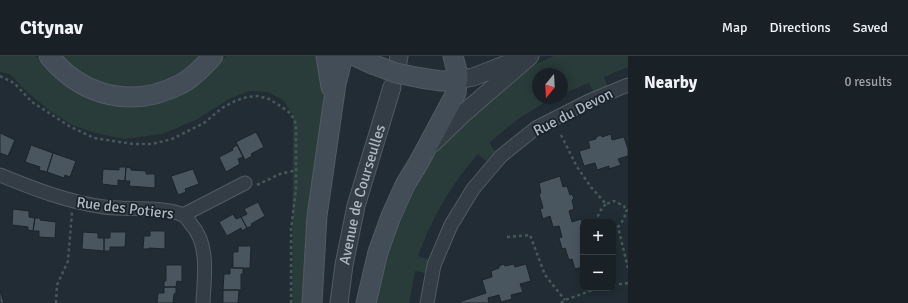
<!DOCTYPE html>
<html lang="en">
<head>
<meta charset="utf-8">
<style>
  body { margin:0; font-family:Signika,sans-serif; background:#262e33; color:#f1f3f6 }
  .controls { position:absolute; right:12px; bottom:12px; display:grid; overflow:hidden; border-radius:8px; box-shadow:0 2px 10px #0003 }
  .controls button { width:36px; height:36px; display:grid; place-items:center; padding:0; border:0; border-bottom:1px solid #373e44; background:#192127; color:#f1f3f6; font:20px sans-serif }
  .compass { position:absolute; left:532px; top:12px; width:36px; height:36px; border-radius:50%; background:#192127; box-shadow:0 2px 10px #0003; rotate:198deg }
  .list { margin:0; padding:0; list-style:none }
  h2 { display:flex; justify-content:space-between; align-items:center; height:52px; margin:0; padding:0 16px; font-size:17px }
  h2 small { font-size:13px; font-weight:400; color:#9fa3a7 }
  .map { position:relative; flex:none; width:628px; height:247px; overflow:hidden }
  header { display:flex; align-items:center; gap:24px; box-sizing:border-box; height:56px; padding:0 20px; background:#192127; border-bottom:1px solid #373e44 }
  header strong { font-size:19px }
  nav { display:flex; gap:22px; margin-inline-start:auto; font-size:14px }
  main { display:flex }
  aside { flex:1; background:#192127 }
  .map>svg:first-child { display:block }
</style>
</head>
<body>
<header>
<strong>Citynav</strong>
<nav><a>Map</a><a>Directions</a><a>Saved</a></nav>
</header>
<main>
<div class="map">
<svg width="628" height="247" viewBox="0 0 628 247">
  <rect width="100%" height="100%" fill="#212c34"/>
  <path fill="#293c39" d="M0,0H36L46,12L77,35L106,47L137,51L171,44L203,24L226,0H319L324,27L322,65L310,149L302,247H292L293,59L283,44L268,36L250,35L229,43L196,64L162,78L124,83L95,77L72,69L50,55L27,36L10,18L0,16Z
    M58,0H203L168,27L133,36L103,31L72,15Z
    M554,0H628V11L604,21L608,31L594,37L589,27L562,38V18H538V42H552L518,63L489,87L496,96L486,105L478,98C451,128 432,162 418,200L429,204L425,217L415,215L409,247H372L374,238L405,144L429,106L449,81L531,10Z"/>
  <path fill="#495660" stroke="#1c242b" d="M256,76L264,91L251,98L252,100L245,104L236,86Z
    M0,77L15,84L8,100L0,97Z
    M611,78L612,84L624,81L628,93V100L618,103L621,109L609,113V110L597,114L595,107L584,110L579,95L590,92L588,85L596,83V81L601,79L602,81Z
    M31,89L53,97L47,116L39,114L40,111L25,106Z
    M237,89L243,101L238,103L240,108L226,116L219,101L233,94L232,92Z
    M53,97L76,105L70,121L65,119L64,122L47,116Z
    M119,111H126L125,125L118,124V130L102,128L103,113L119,114Z
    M126,111L131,112V114L146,115V118H155V132L129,130L130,125H125Z
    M193,113L199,128L185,133L186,136L178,139L171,120Z
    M560,120L563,131L567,130L570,139L572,138L574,143L572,144L574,153L569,155L572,166L581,163L583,171V211L575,213L572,203L569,204L565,192L562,193L559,182L562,181L559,170L553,171L550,160L543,163L540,153L543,152L539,138L541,137L539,127Z
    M258,146L265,160L251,168L252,170L247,172L241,161L247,158L244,153Z
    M13,153L29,155V161L35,162L33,175L28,174V171L12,169Z
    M233,158L236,163L241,161L247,172L242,175L241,172L227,180L219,166Z
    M35,162H40V164L56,166L55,182L39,181V175H33Z
    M150,175H165V193L149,192V193H143L144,180H150Z
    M83,176L98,177V182H104V195L82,193Z
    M110,176H126L125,191H110V195H104V182H110Z
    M238,190H251L250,212H233V196H238Z
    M504,208L505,210L514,208L515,211L526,208L531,225L520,228L523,236L511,239L512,243L501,246L499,239L488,242L489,247H459V246L486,237L482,224L492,221L491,215L499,212V210Z
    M166,209H182V226L177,225L176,231H164V225H166Z
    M230,212H243V218H241V234H223L224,218H230Z
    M164,231H176V237L174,238L173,247H157L158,237H164Z
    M0,234L4,247H0Z
    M223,234H239L238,247H223Z"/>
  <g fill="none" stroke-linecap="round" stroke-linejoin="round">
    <g stroke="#525b63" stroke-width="15">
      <path id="minor" d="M0,119C34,133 68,146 104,151C125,154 166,150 183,159C186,161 189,165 191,168C210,189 204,221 203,247
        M183,159L245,127
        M427,247L434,209L451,169L473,133L501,100L536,72L589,45L628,29"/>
    </g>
    <g stroke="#525b63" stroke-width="19">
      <g id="tertiary">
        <path d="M397,12L399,0"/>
        <path d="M458,24L473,21L520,3"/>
        <path d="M432,88L464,57L530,0"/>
        <path id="s1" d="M339,247L344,209L356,150L392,31"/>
      </g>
    </g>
    <g stroke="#525b63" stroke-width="21">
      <path id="secondary" d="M49,0C83,41 133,53 181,28C193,22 204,10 213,0
        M326,0L331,31
        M355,0L372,8
        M421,22L441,25L458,24
        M312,247L317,160L336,28L343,0
        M366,247L378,196L391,160L405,129L419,106L456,37L458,19L453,0"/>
    </g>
    <path stroke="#465958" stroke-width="2.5" stroke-dasharray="3 3" stroke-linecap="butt" d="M0,20L14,27L32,46L69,70L94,82L133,88H152L172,83L204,67L222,52L235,45L247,41L258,40L269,43L282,51L291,58L296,68V133L291,173V247
      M561,79L577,111L591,131L606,148L614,145L624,150L626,155
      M257,129L280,118L297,114
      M628,154L626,155L624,163L618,171L628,212
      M601,166L598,160L602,152L606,148
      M507,181L530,179L545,219L565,244
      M613,229L628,227
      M56,247L57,229L68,205L72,156
      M561,247L565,244L599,232"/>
    <use href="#minor" stroke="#343d45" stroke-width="13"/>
    <use href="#tertiary" stroke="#343d45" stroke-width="17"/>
    <use href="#secondary" stroke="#434d57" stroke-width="19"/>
    <g stroke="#525b63" stroke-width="21" stroke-linecap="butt">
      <path id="secondary-bridge" d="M372,8L396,17L421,22"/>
    </g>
    <use href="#secondary-bridge" stroke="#434d57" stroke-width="19"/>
  </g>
  <g text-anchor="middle" stroke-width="3.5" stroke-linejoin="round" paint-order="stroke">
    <g font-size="15" fill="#aeb8c2" stroke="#1a2229">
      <text transform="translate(573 56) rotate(-27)" y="5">Rue du Devon</text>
      <text dy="5" stroke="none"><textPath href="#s1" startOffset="111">Avenue de Courseulles</textPath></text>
      <text transform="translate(125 152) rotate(7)" y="5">Rue des Potiers</text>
    </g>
  </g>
</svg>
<div class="controls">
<button>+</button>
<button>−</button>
</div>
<svg class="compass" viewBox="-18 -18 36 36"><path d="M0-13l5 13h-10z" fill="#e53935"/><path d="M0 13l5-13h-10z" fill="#9fa3a7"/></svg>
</div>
<aside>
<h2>Nearby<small>0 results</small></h2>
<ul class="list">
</ul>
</aside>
</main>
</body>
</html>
